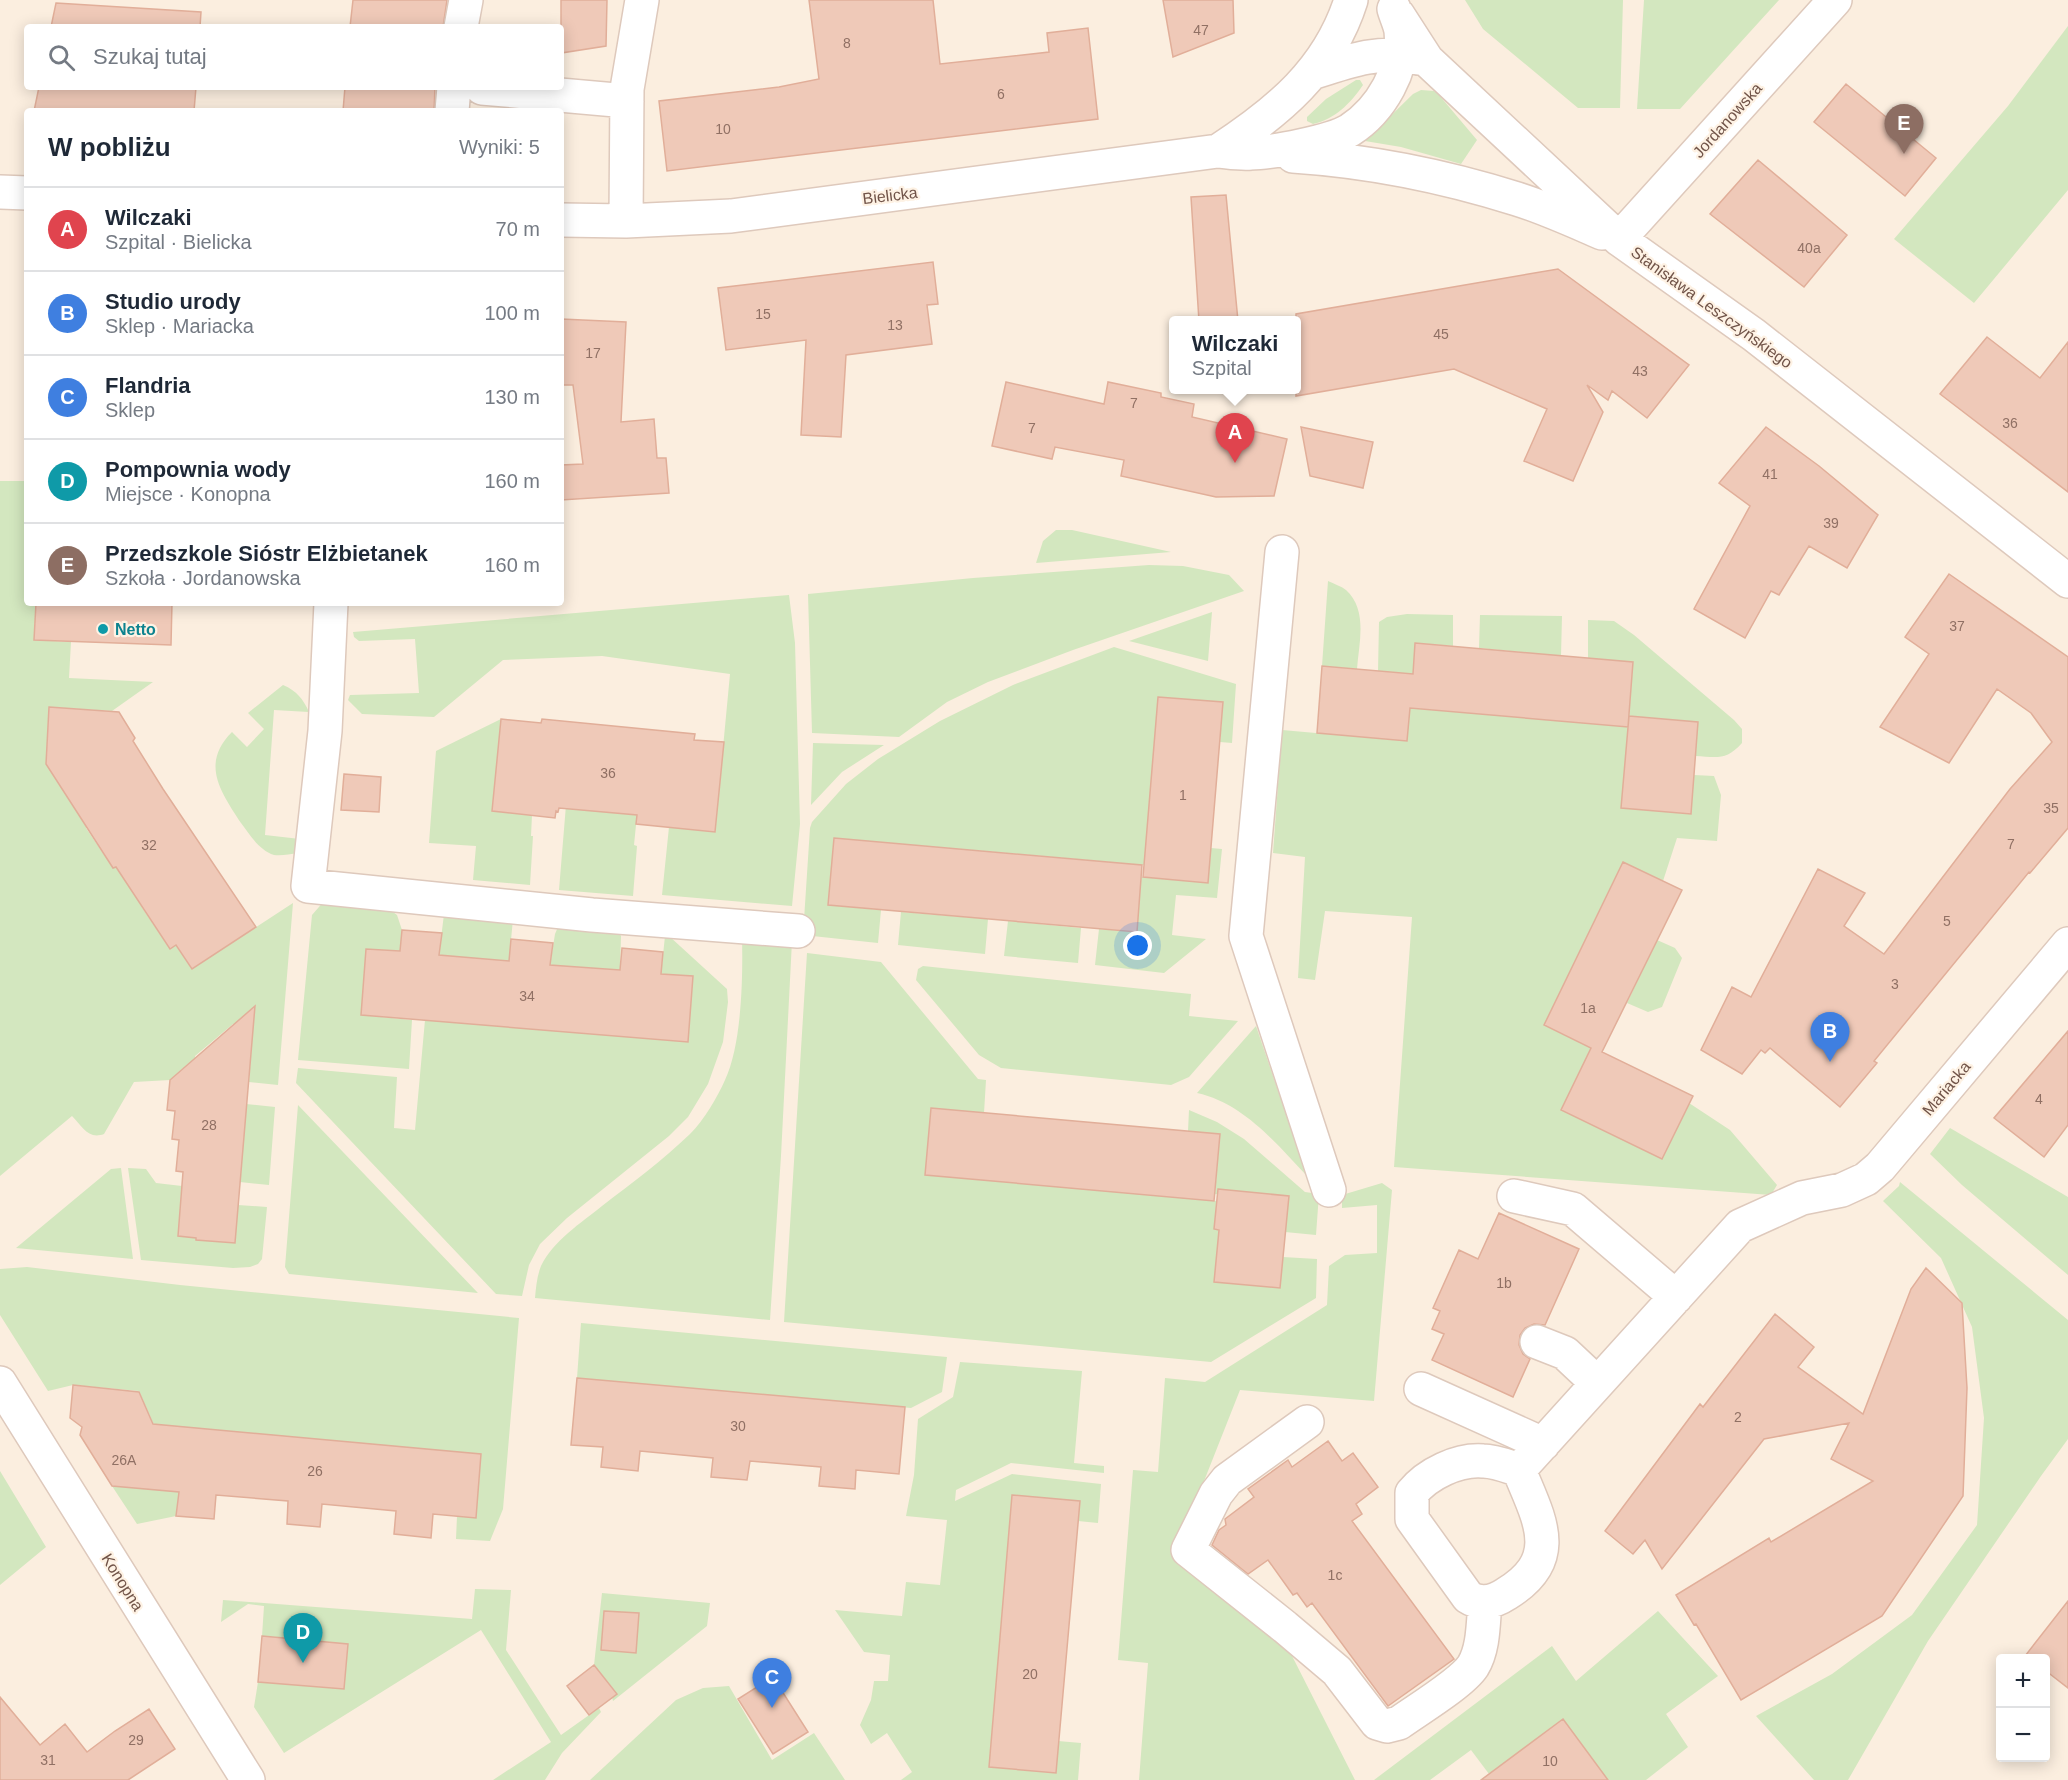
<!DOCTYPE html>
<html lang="pl">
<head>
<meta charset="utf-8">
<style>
  body { margin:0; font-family:Arial,sans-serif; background:#f2f2f3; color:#1f2937 }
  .controls { position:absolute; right:18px; bottom:18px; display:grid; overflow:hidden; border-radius:6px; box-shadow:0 3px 15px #0003 }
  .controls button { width:54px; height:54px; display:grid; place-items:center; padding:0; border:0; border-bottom:2px solid #e0e1e3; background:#fff; color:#1f2937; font:30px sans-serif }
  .you { position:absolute; left:1138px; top:946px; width:21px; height:21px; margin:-15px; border:4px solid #fff; border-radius:50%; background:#1a73e8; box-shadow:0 0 0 9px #1a73e833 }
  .badge { display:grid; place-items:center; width:39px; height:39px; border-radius:50%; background:#e25c47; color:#fff; font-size:20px; font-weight:700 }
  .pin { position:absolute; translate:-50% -50px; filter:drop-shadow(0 2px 3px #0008) }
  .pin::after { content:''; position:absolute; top:32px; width:21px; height:18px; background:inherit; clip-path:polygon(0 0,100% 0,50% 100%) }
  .popup { position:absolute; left:1169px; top:316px; width:132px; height:78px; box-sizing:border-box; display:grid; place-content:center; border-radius:6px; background:#fff; filter:drop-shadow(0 2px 4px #0005); font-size:20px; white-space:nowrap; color:#747a83 }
  .popup b { font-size:22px; color:#1f2937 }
  .popup::after { content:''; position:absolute; left:50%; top:100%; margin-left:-12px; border:12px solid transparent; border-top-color:#fff }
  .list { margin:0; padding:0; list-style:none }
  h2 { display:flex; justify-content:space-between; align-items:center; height:78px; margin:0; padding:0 24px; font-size:26px }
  h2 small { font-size:20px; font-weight:400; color:#747a83 }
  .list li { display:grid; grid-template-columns:39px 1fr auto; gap:18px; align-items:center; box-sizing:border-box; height:84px; padding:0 24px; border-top:2px solid #e0e1e3 }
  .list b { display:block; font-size:22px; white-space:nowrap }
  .list p { margin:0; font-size:20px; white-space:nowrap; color:#747a83 }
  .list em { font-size:20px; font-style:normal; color:#747a83 }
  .icon { flex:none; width:33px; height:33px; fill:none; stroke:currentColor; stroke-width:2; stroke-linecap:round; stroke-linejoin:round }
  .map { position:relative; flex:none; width:2068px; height:1780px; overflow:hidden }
  .search { position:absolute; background:#fff; box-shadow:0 3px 15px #0003; left:24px; top:24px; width:540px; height:66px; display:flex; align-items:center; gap:15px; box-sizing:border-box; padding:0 21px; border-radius:6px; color:#747a83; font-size:22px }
  .panel { position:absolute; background:#fff; box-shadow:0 3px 15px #0003; left:24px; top:108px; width:540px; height:498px; border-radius:6px }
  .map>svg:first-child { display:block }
</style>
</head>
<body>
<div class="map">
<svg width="2068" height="1780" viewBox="0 0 2068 1780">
  <rect width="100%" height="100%" fill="#fbeedf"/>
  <path fill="#d3e7bf" d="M1465,0H1623L1620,108H1578L1483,29Z
    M1644,0H1779L1680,109H1637Z
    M2068,26V190L1974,303L1894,239L2008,106Z
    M1356,80H1360L1363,85C1350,104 1335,119 1313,124L1307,121V117L1326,99Z
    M1421,90L1434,91L1439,95L1477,140L1461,164L1401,147L1365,141L1413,94Z
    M0,481H27V603H36L34,640L71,642L69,678L153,682L112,711L49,707L46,764L74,807L93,823L86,828L113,868L121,863L143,909L170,949L176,945L192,969L293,903L278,1085L249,1082L253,1026L233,1024L195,1056V1069L183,1068L170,1080L134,1082L104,1134C88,1140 82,1126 72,1116L0,1176Z
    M1056,530H1072L1171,552L1036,563L1043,541Z
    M1149,565L1183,566L1229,575L1244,591L1073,650L988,682L947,702L899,737L812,733L808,594L973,578Z
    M1328,581C1334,584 1341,586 1346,590C1368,610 1359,643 1357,669L1322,666Z
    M789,595L795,643L800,824L792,906L662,895L669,827L715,832L730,674L602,656L503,660L434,717L362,714L348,700L350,695L419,693L415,639L359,641L354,637L353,632Z
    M1212,612L1208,661L1129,641Z
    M1407,614L1453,615V646L1416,643L1413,674L1378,671L1379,622L1387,617Z
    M1480,615L1562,616L1561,656L1479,648Z
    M1588,620L1614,621L1634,635L1734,720L1742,729V743C1726,761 1717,757 1695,756L1698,722L1629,716L1633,662L1588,658Z
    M1114,647L1236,684L1232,743L1220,742L1223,702L1158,697L1144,865L834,838L828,905L881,910L878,943L803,935L810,828L812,822L846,784L878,759L940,721L1013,685Z
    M283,685C297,691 303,699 309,712L274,710L265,835L300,839L298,853C290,854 282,856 274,855C259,850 250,835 241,823C221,792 200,764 232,732L247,747L264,729L248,713Z
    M1410,708L1628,727L1622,808L1690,814L1694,775L1714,776L1721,795L1717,841L1677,838L1663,881L1623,862L1544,1025L1591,1048L1562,1110L1662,1159L1689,1103L1730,1130L1777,1185L1771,1195L1394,1167L1412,917L1325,911L1315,980L1298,978L1305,857L1273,853L1282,730L1406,741Z
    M501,719L492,811L532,815L531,836H533L530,885L473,880L476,846L429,843L436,751Z
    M813,743L884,745L842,772L811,805Z
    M566,805L603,812L637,815L634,845L637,846L633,896L559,890Z
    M1211,848L1222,849L1217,898L1176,895L1172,935L1206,939L1164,973L1095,965L1099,929L1137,932L1141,877L1208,883Z
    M325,900L382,904L397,915L402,930L400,951L367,949L361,1015L412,1020L409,1069L298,1060L312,915Z
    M901,912L988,919L985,954L898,945Z
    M444,914L513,919L509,961L439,955Z
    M1008,921L1081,928L1078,963L1004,956Z
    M558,927H615L621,936L620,970L550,965L555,934Z
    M665,936H669L727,989L728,1002L723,1042L708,1084L688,1117L669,1136L567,1218L540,1244L529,1265L522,1296L496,1294L296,1083L298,1068L397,1077L394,1128L415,1130L425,1020L687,1042L693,977L661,974Z
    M742,936L792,941L781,1156L770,1320L535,1298C536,1287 537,1276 541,1266C553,1241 581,1223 602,1206C632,1183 663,1160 690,1134C704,1120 717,1098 725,1080C742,1044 743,976 742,936Z
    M1657,940L1675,948L1682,958L1662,1007L1648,1012L1627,1003Z
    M807,953L881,962L978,1079L986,1080L984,1113L931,1108L925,1175L1217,1201L1214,1229L1219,1230L1214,1282L1280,1288L1283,1257L1317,1259L1316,1298L1211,1362L784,1322Z
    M923,966L1191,994L1189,1016L1238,1021L1189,1077L1171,1085L1001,1068L979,1055L916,980L918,969Z
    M1256,1026L1307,1176C1276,1143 1243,1103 1197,1093Z
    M246,1104L275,1107L269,1185L240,1182Z
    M298,1105L478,1293L289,1274L285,1267Z
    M1189,1110L1217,1122L1244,1139L1305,1192L1319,1194L1316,1235L1285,1232L1257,1197L1215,1194L1220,1134L1188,1131Z
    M1950,1128L2068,1197V1275L1962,1185L1930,1154Z
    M121,1168L133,1259L16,1248L111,1169Z
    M128,1168L146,1169L156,1183L182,1186L178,1236L196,1238V1240L235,1243L238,1205L267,1207L262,1259L258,1264L250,1267L233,1268L141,1260Z
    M1900,1182L2068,1320V1439L2041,1476L1928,1641L1848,1780H1814L1756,1716L1832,1674L1912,1615L1977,1525L1984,1418L1972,1327L1941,1258L1883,1201L1899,1186Z
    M1382,1183L1392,1190L1374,1401L1240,1390L1174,1557L1288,1648L1355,1780H1139L1148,1663L1118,1660L1133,1470L1158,1472L1165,1378L1205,1382L1327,1305L1329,1266L1345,1255L1377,1253V1205L1342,1208V1195Z
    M27,1267L180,1285L519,1318L503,1509L490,1541L456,1539L457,1516L476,1518L481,1454L154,1425L139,1391L73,1385L48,1391L0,1315V1269Z
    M581,1323L947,1357L942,1392L911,1408L577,1378Z
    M960,1362L1082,1371L1074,1463L1104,1466V1473L1011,1463L956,1490L955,1501L1012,1474L1101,1484L1098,1523L1078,1521L1080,1501L1012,1495L989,1767L1055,1773L1058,1741L1081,1743L1078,1780H901L912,1772L887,1733L871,1744L860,1725L871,1700L874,1681H888L890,1655L864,1652L835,1610L902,1616L906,1582L940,1585L947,1520L906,1516L914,1475L918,1419L953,1397Z
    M0,1471L46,1547L0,1585Z
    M112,1486L179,1492L176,1516L137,1524Z
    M475,1589L511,1590L506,1650L561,1735L599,1708L601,1712L562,1753L545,1780H493L551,1742L481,1630L284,1753L254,1707L258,1682L344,1689L348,1645L262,1636L264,1606L248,1604L221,1622L223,1600L472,1619Z
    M602,1593L710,1603L707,1626L613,1701L612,1697L617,1694L594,1665Z
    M1658,1611L1718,1676L1666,1714L1688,1747L1646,1780H1592L1602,1772L1563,1719L1489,1774L1471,1750L1430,1780H1374L1552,1646L1576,1681Z
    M729,1686L772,1760L814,1733L845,1780H590L676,1700L703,1688Z"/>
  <path fill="#efc9b8" stroke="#e1ae99" stroke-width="1.5" d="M353,0H447L443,27H350Z
    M561,0H607L606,46L561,53Z
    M809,0H933L940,64L1049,52L1047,33L1088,28L1098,119L667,171L659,101L779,87L819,79Z
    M1163,0H1233L1234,33L1173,57Z
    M56,3L201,12L200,27H51Z
    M1846,84L1936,158L1905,196L1814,122Z
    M39,87H196L194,111H34Z
    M345,87H435L434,111H343Z
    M1758,160L1847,235L1804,287L1710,214Z
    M1226,195L1238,321H1199L1191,197Z
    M933,262L938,304L927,305L932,344L846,355L841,437L801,435L806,340L726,350L718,288Z
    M1558,269L1689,365L1647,418L1612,391L1608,400L1587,385L1603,412L1573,481L1524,461L1547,409L1454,369L1296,396V314Z
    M561,319L626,322L621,422L654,419L657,458H666L669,493L561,500V465L583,464L573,385H561Z
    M1987,337L2040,378L2068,342V492L1940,394Z
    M1006,382L1104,404L1108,382L1161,393V397L1194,404L1192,417L1287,439L1274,496L1216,497L1121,476L1124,460L1055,447L1052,459L992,446Z
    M1301,427L1373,442L1363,488L1310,476Z
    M1766,427L1819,466L1878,515L1847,568L1809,546L1779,595L1771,591L1745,638L1694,609L1750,506L1719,483Z
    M1949,574L2068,657V828L2030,873L2029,872L1874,1061L1877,1063L1840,1107L1770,1048L1765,1053L1761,1050L1742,1074L1701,1050L1732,987L1751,997L1818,869L1865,893L1844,926L1884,954L2010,789L2052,742L2031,713L1997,689L1949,763L1880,727L1929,654L1905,637Z
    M36,603H172L171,645L34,640Z
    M1415,643L1633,662L1628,727L1410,708L1407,741L1317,733L1322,666L1413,674Z
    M1158,697L1223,702L1208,883L1143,877Z
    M49,707L119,712L135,738L133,741L163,789L256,927L192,969L176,945L170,949L116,867L113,868L46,764Z
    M1629,716L1698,722L1691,814L1621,808Z
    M501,719L541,723L542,719L695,734L694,740L724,742L715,832L636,824L637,815L559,808L558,812L556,811L555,818L492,811Z
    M344,774L381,777L379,812L341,810Z
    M834,838L1142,865L1137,932L828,905Z
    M1623,862L1682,890L1602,1052L1693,1096L1662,1159L1561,1110L1591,1048L1544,1025Z
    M402,930L442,933L439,955L509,961L511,939L553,943L550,965L620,970L622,948L663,952L661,974L693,976L688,1042L361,1015L366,949L400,951Z
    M255,1006L235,1243L196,1240V1238L178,1236L183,1172L176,1171L179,1140L172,1139L175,1111L167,1110L170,1080Z
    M2068,1031V1125L2044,1157L1994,1118Z
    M931,1108L1220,1134L1214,1201L925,1175Z
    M1218,1189L1289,1196L1280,1288L1214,1282L1219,1230L1214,1229Z
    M1499,1213L1579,1249L1545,1325L1534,1324L1525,1328L1520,1335L1519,1345L1523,1354L1530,1359L1513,1397L1432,1360L1444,1334L1432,1329L1440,1311L1433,1308L1459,1250L1478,1259Z
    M1926,1268L1962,1303L1967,1388L1963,1496L1882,1616L1741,1700L1696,1624L1694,1625L1676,1595L1769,1538L1771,1542L1873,1481L1831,1459L1849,1423L1764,1439L1662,1569L1645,1540L1633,1554L1605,1531L1700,1404L1703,1407L1775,1314L1814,1347L1798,1367L1863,1414L1911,1289Z
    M577,1378L905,1407L899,1474L856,1470L855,1489L819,1486L821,1467L750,1461L747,1480L711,1477L713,1458L640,1451L638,1471L601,1467L603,1447L571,1445Z
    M73,1385L139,1392L153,1424L481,1454L476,1518L433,1514L431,1538L394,1534L396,1511L322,1504L320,1527L287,1524L288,1501L216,1495L214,1519L176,1516L179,1492L112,1486L80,1435L82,1427L70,1418Z
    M1328,1441L1342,1461L1353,1453L1378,1487L1356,1504L1362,1514L1352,1521L1454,1659L1388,1706L1312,1603L1307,1607L1297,1593L1293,1595L1268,1560L1248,1574L1212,1545L1219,1530L1226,1525L1225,1519L1254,1497L1248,1489L1288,1460L1292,1467Z
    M1012,1495L1080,1501L1056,1773L989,1767Z
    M2068,1601V1688L2046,1671V1659H2029L2025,1656Z
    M604,1611L639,1613L636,1653L601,1650Z
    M262,1636L348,1644L344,1689L258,1682Z
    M594,1665L617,1694L589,1715L567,1686Z
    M773,1677L808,1732L773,1754L738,1699Z
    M0,1697L40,1745L65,1724L87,1752L115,1731L149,1709L175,1749L128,1780H0Z
    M1563,1719L1608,1780H1481Z"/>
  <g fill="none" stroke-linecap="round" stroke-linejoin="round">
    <g stroke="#dec9bc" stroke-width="36">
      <path id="minor" d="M1398,15L1427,60L1619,239L1754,335L2068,581
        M461,27L466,0
        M1312,73C1348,61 1381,49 1418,58
        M482,88L627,101
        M452,111L454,87
        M1218,151C1278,112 1329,70 1351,0
        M1293,156C1369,161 1444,176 1517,199C1546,208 1574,221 1602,233
        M0,192L27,193
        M561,220L626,221L731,216L1218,151C1229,152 1240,154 1251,153C1272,153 1332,141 1350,130C1381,110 1405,69 1401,31C1400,24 1396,16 1394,9
        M626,221L627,89L642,0
        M1619,239L1835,0
        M1282,552L1246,936L1329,1190
        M331,603L325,731L308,886L592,915L798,931
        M1514,1196L1573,1209L1676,1297
        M1537,1342L1565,1353L1597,1383
        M0,1383L248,1780
        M1421,1389L1543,1444
        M1307,1422L1227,1480L1216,1494L1188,1550L1285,1627L1337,1671L1377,1723L1387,1726L1399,1723C1417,1710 1462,1683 1473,1666C1484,1648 1483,1622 1485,1602
        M1519,1470C1507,1466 1495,1461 1483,1461C1458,1459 1427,1474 1412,1493V1519L1468,1597C1480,1605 1494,1602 1506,1594C1564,1559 1539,1519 1519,1470L1740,1226L1802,1198L1842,1190L1866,1179L1880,1167L2068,944"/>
    </g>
    <use href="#minor" stroke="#fff" stroke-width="33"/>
  </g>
  <circle fill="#0f9aa8" stroke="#fef2e4" stroke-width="2" cx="103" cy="629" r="6"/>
  <g text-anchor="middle" stroke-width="4.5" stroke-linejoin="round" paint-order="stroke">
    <g font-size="14" fill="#907064">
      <text x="1201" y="35">47</text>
      <text x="847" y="48">8</text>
      <text x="1001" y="99">6</text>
      <text x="723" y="134">10</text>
      <text x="1809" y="253">40a</text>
      <text x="763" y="319">15</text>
      <text x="895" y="330">13</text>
      <text x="1441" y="339">45</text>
      <text x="593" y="358">17</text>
      <text x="1640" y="376">43</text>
      <text x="1134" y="408">7</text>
      <text x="2010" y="428">36</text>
      <text x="1032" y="433">7</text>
      <text x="1770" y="479">41</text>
      <text x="1831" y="528">39</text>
      <text x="1957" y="631">37</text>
      <text x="608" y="778">36</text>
      <text x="1183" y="800">1</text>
      <text x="2051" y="813">35</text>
      <text x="2011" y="849">7</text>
      <text x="149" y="850">32</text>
      <text x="1947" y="926">5</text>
      <text x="1895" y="989">3</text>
      <text x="527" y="1001">34</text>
      <text x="1588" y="1013">1a</text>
      <text x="2039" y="1104">4</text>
      <text x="209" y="1130">28</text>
      <text x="1504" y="1288">1b</text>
      <text x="1738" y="1422">2</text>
      <text x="738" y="1431">30</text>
      <text x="124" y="1465">26A</text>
      <text x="315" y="1476">26</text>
      <text x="1335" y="1580">1c</text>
      <text x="1030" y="1679">20</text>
      <text x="136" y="1745">29</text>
      <text x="48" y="1765">31</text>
      <text x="1550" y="1766">10</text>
    </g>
    <g font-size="16" fill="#705348" stroke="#fef2e4">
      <text transform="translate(1727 120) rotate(-48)" y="6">Jordanowska</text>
      <text transform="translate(890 195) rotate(-7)" y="6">Bielicka</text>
      <text transform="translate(1712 307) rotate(36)" y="6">Stanisława Leszczyńskiego</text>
      <text transform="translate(1946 1088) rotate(-50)" y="6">Mariacka</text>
      <text transform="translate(123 1582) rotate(58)" y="6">Konopna</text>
    </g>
    <g font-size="16" font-weight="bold" fill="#0d838f" stroke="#fef2e4" text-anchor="start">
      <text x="115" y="635">Netto</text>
    </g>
  </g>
</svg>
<div class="controls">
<button>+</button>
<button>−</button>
</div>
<div class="you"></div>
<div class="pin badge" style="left:1235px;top:463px;background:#e0444e">A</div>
<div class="popup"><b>Wilczaki</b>Szpital</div>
<div class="pin badge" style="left:1830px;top:1062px;background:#3f7fe0">B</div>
<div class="pin badge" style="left:772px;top:1708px;background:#3f7fe0">C</div>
<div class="pin badge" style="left:303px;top:1663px;background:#0f9aa8">D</div>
<div class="pin badge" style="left:1904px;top:154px;background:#8d6e63">E</div>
<div class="search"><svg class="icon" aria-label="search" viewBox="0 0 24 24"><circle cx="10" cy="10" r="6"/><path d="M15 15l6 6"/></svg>Szukaj tutaj</div>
<section class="panel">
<h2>W pobliżu<small>Wyniki: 5</small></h2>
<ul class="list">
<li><span class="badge" style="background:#e0444e">A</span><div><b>Wilczaki</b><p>Szpital · Bielicka</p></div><em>70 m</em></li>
<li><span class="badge" style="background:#3f7fe0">B</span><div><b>Studio urody</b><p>Sklep · Mariacka</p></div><em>100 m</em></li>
<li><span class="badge" style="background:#3f7fe0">C</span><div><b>Flandria</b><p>Sklep</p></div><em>130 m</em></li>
<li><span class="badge" style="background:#0f9aa8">D</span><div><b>Pompownia wody</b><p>Miejsce · Konopna</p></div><em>160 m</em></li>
<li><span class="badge" style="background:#8d6e63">E</span><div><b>Przedszkole Sióstr Elżbietanek</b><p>Szkoła · Jordanowska</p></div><em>160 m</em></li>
</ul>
</section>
</div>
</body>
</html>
